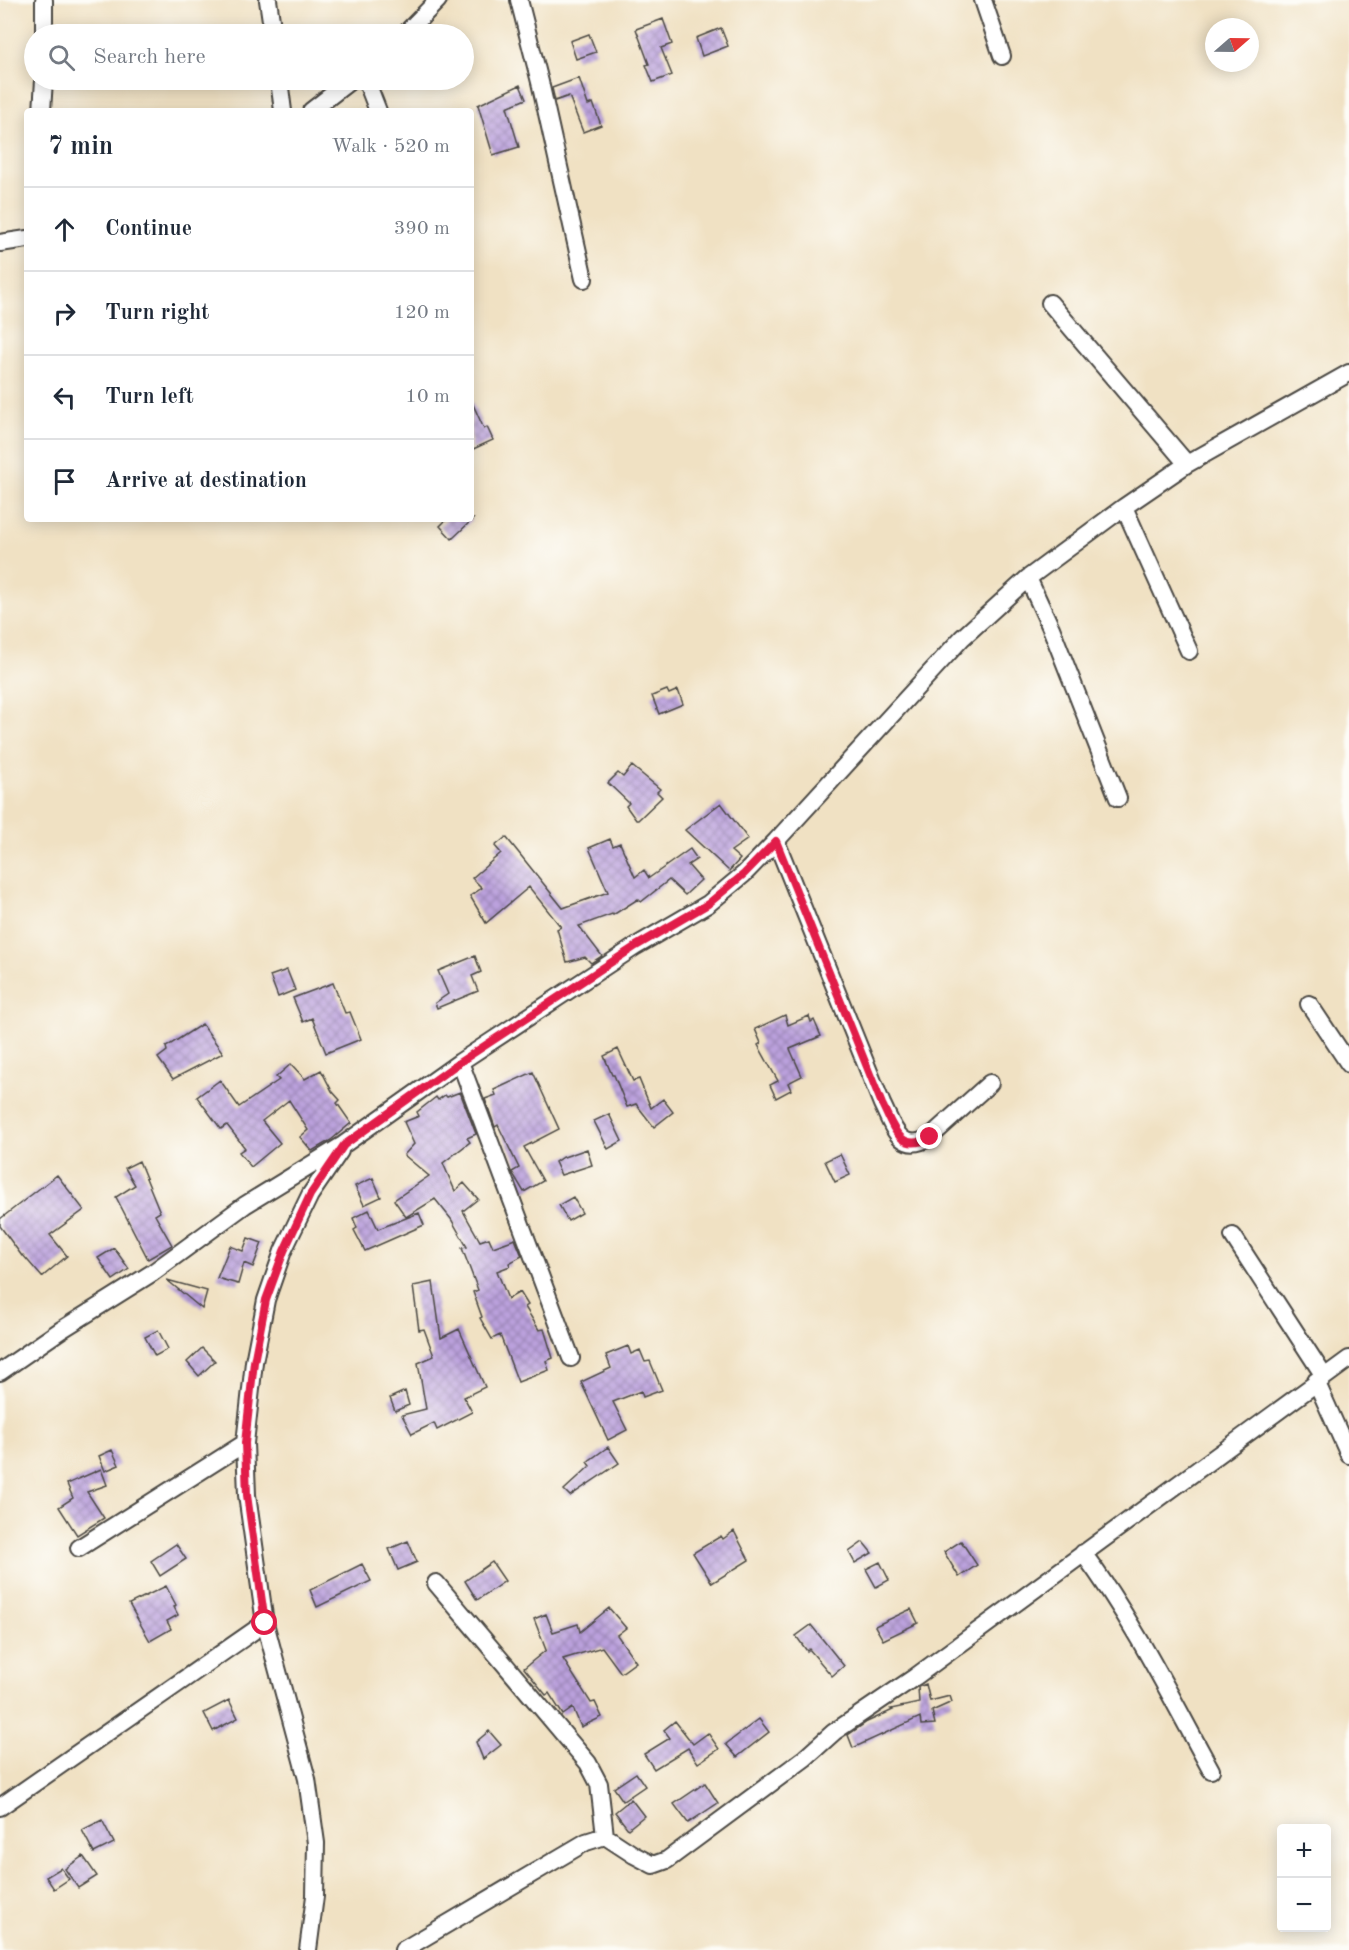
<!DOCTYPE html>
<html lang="en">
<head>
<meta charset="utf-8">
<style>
  body { margin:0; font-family:"Old Standard TT",serif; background:#f6f6f7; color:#1f2937 }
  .controls { position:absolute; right:18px; bottom:18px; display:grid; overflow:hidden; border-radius:6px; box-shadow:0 3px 15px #0003 }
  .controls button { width:54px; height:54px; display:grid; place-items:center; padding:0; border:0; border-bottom:2px solid #e0e1e3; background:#fff; color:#1f2937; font:30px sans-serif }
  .compass { position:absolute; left:1205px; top:18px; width:54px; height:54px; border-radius:50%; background:#fff; box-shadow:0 3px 15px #0003; rotate:70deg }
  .stop { position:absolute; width:18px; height:18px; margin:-14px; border:4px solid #e11d48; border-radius:50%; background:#fff }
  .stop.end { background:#e11d48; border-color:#fff; box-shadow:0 2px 6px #0008 }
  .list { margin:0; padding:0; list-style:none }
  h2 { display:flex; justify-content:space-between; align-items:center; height:78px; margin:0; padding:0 24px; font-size:26px }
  h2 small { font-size:20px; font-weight:400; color:#747a83 }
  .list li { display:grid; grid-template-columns:39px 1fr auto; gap:18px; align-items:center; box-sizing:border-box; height:84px; padding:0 24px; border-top:2px solid #e0e1e3 }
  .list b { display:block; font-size:22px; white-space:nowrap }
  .list em { font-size:20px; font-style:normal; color:#747a83 }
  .icon { flex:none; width:33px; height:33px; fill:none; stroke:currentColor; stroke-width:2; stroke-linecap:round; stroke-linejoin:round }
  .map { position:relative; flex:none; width:1349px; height:1950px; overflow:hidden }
  .search { position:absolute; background:#fff; box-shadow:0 3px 15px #0003; left:24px; top:24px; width:450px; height:66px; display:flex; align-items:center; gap:15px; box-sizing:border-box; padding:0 21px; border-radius:33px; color:#747a83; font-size:22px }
  .panel { position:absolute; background:#fff; box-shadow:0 3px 15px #0003; left:24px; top:108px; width:450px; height:414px; border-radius:6px }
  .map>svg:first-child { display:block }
</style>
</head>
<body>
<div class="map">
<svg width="1349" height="1950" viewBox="0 0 1349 1950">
  <defs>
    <pattern id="building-cross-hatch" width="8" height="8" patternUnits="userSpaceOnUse" patternTransform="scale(1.5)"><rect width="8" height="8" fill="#bba1dd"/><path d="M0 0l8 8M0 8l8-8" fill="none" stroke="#9883b3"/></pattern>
  </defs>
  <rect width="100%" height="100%" fill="#fdfcf7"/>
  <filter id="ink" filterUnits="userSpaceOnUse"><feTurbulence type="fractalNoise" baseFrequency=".0167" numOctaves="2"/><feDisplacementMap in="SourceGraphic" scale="12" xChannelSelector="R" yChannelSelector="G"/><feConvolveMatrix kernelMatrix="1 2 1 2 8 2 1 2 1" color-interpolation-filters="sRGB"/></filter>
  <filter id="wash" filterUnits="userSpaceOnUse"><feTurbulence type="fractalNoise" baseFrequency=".008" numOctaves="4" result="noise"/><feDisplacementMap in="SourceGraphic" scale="24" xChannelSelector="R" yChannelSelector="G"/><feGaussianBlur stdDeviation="1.35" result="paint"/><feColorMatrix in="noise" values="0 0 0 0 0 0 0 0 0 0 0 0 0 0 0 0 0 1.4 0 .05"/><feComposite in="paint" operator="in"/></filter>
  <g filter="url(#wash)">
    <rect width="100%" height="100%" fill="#f0e1c3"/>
    <g id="blocks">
      <path fill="url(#building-cross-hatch)" d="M663,19L672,44L661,48L672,75L653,82L646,65L649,64L636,29Z
        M721,28L728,46L702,56L696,38Z
        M589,34L596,52L576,59L570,41Z
        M579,78L588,105L593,103L601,125L583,132L569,96L555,101L552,88Z
        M520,85L526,99L507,107L519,147L493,155L478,105Z
        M471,400L484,429L487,427L493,440L471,450Z
        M447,519H473L452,539L440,526Z
        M667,690L669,694L678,690L683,704L659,714L652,696Z
        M632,766L660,789L657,792L662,797L638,820H636L626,806L629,803L608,783L618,773L623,777Z
        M721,803L748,839L731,851L740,859L729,871L685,830Z
        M506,837L563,908L608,892L589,848L610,839L613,846L620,843L635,877L644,870L649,878L690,849L697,859L688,865L701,880L685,895L669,880L641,902L638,899L613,915L612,914L579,926L602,956L591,963L585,957L567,962L557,929L561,927L529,887L486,923L470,896L482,888L472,878L501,853L495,846Z
        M475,956L481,972L472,976L478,991L437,1008L435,1003L448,994L438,971Z
        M287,970L295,990L278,997L270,976Z
        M333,983L345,1013L350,1012L361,1039L326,1053L312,1018L303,1022L293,998Z
        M785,1015L788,1025L809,1016L811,1022L814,1020L821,1036L790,1049L802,1076L788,1083L791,1090L776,1098L770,1085L778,1081L758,1045L761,1043L755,1029Z
        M202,1024L223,1053L173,1079L158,1058L167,1051L166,1047Z
        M618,1049L633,1081L639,1079L651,1108L663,1099L673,1112L654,1127L636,1104L627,1107L614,1075H612L604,1056Z
        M291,1064L305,1079L321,1070L332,1091L340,1100L337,1103L351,1123L331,1140L312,1151L300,1137L308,1130L289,1100L262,1121L280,1143L251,1167L239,1152L245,1148L227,1125L221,1129L197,1097L220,1080L239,1107L279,1080L276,1077Z
        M533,1072L559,1129L524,1147L543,1181L524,1192L512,1172L519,1168L498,1125L495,1127L485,1099L496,1095L494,1090Z
        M460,1092L476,1134L467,1138L470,1142L443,1163L455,1191L464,1183L478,1199L463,1211L480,1241L489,1238L493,1247L515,1239L522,1256L509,1263L510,1266L497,1271L508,1299L520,1292L528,1305L525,1307L539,1330L544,1329L553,1358L546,1361L549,1370L518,1382L500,1335L492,1339L480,1318L482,1317L473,1292L478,1290L462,1248L467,1247L451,1219L435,1199L406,1217L394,1200L429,1176L404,1155L414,1144L404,1122L419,1116L417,1112L436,1097L438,1100L445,1095L447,1097Z
        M609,1114L622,1141L608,1149L594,1121Z
        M587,1149L592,1165L561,1175L555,1162L561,1158Z
        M840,1154L850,1175L835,1182L825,1161Z
        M139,1161L160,1212L155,1215L172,1245L148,1259L116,1197L135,1185L125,1168Z
        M57,1175L84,1210L50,1235L67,1256L42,1277L23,1255L22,1256L0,1226V1219Z
        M373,1178L381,1197L364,1205L355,1186Z
        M573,1197L582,1213L568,1221L559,1205Z
        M369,1210L378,1229L419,1213L424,1225L365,1251L354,1230L357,1228L353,1218Z
        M248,1238L262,1243L253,1267L244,1263L238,1284L217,1278L230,1246L243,1251Z
        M114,1248L129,1269L113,1280L98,1258Z
        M167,1280L207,1291L202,1309Z
        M433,1282L441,1338L459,1329L485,1387L464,1397L472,1412L437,1430L434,1423L412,1434L402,1415L426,1409L418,1363L434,1356L424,1329L419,1330L413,1286Z
        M158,1330L168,1349L155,1356L145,1337Z
        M628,1346L631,1354L640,1350L645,1362L650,1361L662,1390L643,1397L641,1391L613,1402L627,1430L608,1440L581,1382L611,1368L606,1355Z
        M202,1348L215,1361L199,1376L187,1362Z
        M405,1391L409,1405L395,1411L390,1398Z
        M608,1447L619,1463L570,1496L564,1490L590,1466L587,1462Z
        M112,1450L119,1465L105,1471L99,1456Z
        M101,1469L107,1485L87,1492L104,1518L77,1535L59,1507L73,1498L67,1484Z
        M734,1531L749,1560L712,1583L693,1553L721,1536L723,1539Z
        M408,1541L417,1562L398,1570L389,1549Z
        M961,1541L977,1565L959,1577L944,1552Z
        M863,1542L872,1553L855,1563L849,1552Z
        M176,1544L186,1559L160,1576L151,1561Z
        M492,1562L505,1581L477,1600L465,1581Z
        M880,1562L889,1580L876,1587L866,1569Z
        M362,1564L371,1581L317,1607L310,1590Z
        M166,1586L176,1605L174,1607L178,1615L167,1621L171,1629L150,1641L129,1604Z
        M609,1608L626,1628L617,1635L636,1662L621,1673L602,1647L563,1659L591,1703L595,1702L602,1717L581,1727L573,1708L563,1715L549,1693L546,1695L524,1668L546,1650L534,1619L546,1614L553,1632L578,1624L580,1632Z
        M911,1609L918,1623L883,1640L875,1626Z
        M811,1625L844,1666L832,1676L809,1649L807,1651L796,1636Z
        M926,1684L930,1701L950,1696L952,1702L932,1711L935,1724L921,1725L920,1717L853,1748L848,1735L867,1722L893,1710L891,1709L919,1703L918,1687Z
        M229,1700L238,1718L213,1731L204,1713Z
        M759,1719L769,1732L737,1757L726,1744Z
        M675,1721L693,1744L708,1733L719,1749L698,1763L688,1748L654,1769L644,1754L670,1738L664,1730Z
        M489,1731L501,1745L483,1759L476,1742Z
        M636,1773L645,1786L623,1801L614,1788Z
        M705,1783L718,1803L688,1823L674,1804Z
        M631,1799L644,1816L628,1829L615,1812Z
        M102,1820L114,1843L94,1853L82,1830Z
        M83,1856L97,1876L78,1888L65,1869Z
        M61,1868L69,1879L54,1889L46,1877Z"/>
    </g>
  </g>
  <g filter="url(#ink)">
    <use href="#blocks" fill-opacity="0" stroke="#494642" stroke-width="1.5"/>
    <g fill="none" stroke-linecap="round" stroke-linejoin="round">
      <g stroke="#494642" stroke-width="20">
        <path id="minor" d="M44,0V34
          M268,0L273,34
          M519,0L540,82L584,279
          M983,0L1002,56
          M405,34L438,0
          M279,80L283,111
          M366,80L378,111
          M42,111L44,80
          M311,111L351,80
          M0,243L27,239
          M1050,303L1187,464
          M1124,507L1189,651
          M1028,578L1051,628L1118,798
          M776,841L882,1104C893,1126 900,1155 930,1137L990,1083
          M1309,1004L1349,1064
          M460,1062L571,1358
          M1233,1236L1324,1376
          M0,1372L61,1330L152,1273L245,1205L343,1145L460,1062L636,946L708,904L744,874L776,841L962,638L1028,578L1124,507L1187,464L1349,373
          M1316,1381L1349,1455
          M79,1548L245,1443
          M1083,1553C1133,1620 1171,1697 1211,1770
          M436,1583L588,1763L599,1784L605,1836
          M0,1807L265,1623
          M308,1950L315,1896L316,1843L307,1779L265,1623L247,1495L245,1443L254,1362L266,1300L283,1251L310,1195L340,1151
          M403,1950L586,1842L605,1836L634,1855L653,1865L667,1860L805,1758L834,1732L915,1677L1349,1359"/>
      </g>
      <use href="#minor" stroke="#fff" stroke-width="16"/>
    </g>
  </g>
  <g fill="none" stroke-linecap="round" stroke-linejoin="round" filter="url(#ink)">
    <path stroke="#e11d48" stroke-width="8" d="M265,1623L247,1495L245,1443L254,1362L266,1300L284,1251L310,1195L344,1145L460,1062L636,946L708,904L744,874L776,841L882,1104C893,1126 900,1155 930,1137"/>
  </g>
</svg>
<div class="controls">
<button>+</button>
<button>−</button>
</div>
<svg class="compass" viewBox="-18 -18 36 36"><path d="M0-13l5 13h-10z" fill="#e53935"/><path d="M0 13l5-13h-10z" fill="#747a83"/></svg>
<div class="stop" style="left:265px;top:1623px"></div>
<div class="stop end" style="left:930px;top:1137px"></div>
<div class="search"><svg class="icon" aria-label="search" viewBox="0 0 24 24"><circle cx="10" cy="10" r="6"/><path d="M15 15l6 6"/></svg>Search here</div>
<section class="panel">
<h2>7 min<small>Walk · 520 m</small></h2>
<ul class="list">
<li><svg class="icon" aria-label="ahead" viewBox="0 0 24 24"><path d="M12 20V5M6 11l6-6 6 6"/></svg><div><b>Continue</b></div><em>390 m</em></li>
<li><svg class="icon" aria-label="right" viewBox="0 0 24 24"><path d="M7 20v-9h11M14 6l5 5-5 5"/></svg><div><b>Turn right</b></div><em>120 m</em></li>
<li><svg class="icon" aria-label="left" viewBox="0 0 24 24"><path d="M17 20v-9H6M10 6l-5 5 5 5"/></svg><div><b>Turn left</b></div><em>10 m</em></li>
<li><svg class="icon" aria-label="arrive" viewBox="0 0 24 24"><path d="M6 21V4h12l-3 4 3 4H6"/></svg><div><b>Arrive at destination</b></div></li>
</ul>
</section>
</div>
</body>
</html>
